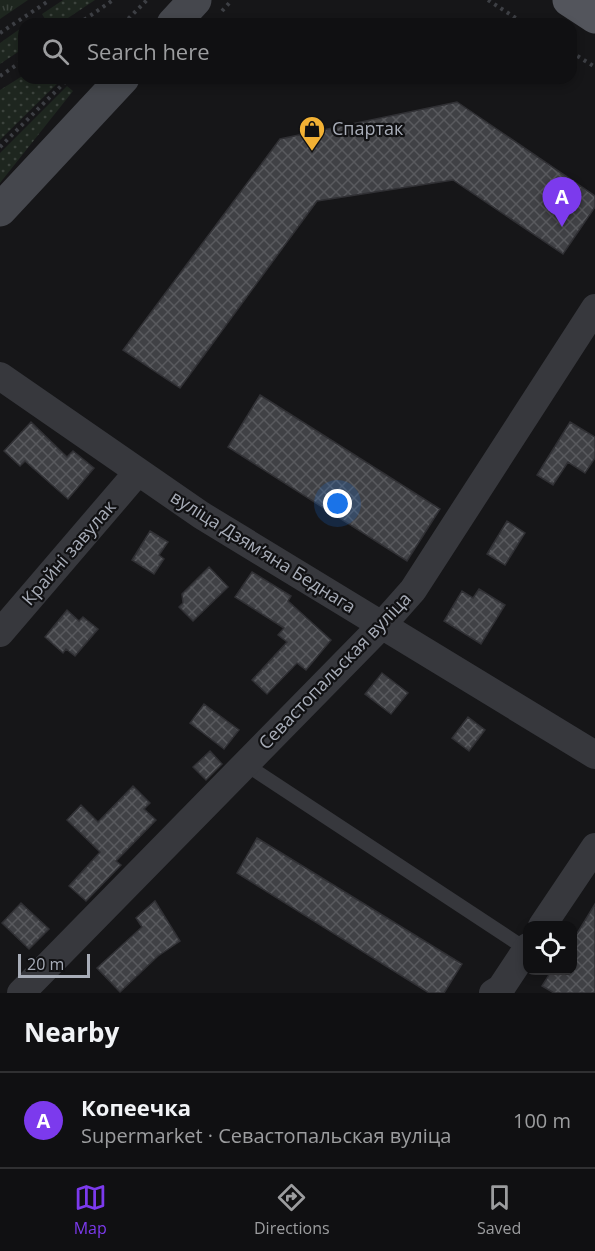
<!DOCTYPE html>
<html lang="en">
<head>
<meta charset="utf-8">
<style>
  body { margin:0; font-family:"Open Sans",sans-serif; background:#19191b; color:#f1f3f6 }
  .controls { position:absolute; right:18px; bottom:18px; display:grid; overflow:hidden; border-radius:12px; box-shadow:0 3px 9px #0003 }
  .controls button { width:54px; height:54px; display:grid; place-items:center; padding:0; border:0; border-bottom:2px solid #303032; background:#101012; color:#f1f3f6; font:30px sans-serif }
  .scale { position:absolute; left:18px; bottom:15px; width:72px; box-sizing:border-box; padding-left:6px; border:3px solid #a8adb8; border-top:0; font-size:16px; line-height:21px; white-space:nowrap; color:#a8adb8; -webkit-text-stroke:4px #111113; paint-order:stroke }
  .you { position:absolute; left:338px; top:504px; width:21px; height:21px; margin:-15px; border:4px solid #fff; border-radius:50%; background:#1a73e8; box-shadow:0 0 0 9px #1a73e833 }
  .badge { display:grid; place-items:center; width:39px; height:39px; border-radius:50%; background:#7c3aed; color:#fff; font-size:20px; font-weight:700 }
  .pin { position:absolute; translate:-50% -50px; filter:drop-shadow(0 2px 3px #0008) }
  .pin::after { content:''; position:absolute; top:32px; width:21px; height:18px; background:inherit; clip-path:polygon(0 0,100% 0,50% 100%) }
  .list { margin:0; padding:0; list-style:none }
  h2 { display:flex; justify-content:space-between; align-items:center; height:78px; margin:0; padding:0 24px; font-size:26px }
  h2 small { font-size:20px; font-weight:400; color:#9c9d9f }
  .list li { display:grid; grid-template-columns:39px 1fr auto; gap:18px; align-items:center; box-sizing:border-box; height:96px; padding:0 24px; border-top:2px solid #303032 }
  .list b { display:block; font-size:22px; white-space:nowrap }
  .list p { margin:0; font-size:20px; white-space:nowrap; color:#9c9d9f }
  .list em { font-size:20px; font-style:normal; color:#9c9d9f }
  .icon { flex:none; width:33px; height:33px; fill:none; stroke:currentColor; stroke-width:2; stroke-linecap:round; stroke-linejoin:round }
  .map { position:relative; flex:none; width:595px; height:993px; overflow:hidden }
  .search { position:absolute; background:#101012; box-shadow:0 3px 9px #0003; left:18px; right:18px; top:18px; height:66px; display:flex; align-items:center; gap:15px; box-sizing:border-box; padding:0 21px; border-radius:18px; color:#9c9d9f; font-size:22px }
  .sheet { height:174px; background:#101012 }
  nav { display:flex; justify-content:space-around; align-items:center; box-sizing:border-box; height:84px; border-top:2px solid #303032; background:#101012; font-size:16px; color:#9c9d9f }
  nav a { display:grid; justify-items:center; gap:3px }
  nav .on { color:#7c3aed }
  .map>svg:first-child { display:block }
</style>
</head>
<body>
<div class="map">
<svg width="595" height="993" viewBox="0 0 595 993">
  <defs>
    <pattern id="grass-dots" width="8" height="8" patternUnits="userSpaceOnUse" patternTransform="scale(1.5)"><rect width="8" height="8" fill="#1e261f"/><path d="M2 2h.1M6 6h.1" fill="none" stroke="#3c433d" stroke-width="1.8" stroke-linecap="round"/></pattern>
    <pattern id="park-tufts" width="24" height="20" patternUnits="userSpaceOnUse" patternTransform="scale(1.5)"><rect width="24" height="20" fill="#1e261f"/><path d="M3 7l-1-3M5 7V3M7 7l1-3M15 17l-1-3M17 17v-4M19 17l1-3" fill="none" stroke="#3c433d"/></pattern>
    <pattern id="building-cross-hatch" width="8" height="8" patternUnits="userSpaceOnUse" patternTransform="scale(1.5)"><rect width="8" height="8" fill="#404145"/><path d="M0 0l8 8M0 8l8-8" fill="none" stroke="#595a5e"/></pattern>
  </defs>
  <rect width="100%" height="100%" fill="#161618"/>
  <path fill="url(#grass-dots)" d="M63,0H95L59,24H48L42,14Z
    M24,26V48L0,64V43Z
    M24,75V78H63L0,140V90Z
    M67,86L73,91L0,183V153Z"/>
  <path fill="url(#park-tufts)" d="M0,0H28L0,19Z"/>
  <path fill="url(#building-cross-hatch)" stroke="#303034" stroke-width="1.5" d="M457,102L595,196V207L563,254L453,180L317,201L180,388L123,350L280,139Z
    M260,395L440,509L407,561L228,447Z
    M31,422L67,457L73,451L94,468L68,499L25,461L20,466L4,451Z
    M570,422L595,437V458L585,473L568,462L553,485L537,475Z
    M507,521L525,533L505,565L487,554Z
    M150,531L168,542L159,555L164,559L154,574L132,560Z
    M209,567L228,587L193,621L179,607L183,603L182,594Z
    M252,572L291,596L288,601L331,640L306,670L297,663L267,694L252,680L287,642L278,635L284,628L235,597Z
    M479,589L505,605L481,644L444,621L462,591L473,598Z
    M67,610L79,621L83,617L98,629L75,656L66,649L63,653L45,637Z
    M382,673L408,693L391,714L365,694Z
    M204,704L239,730L224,749L190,723Z
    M468,717L485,730L469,751L452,738Z
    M210,751L222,764L206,780L193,767Z
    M133,786L150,803L144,809L156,820L116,861L121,865L86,901L69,886L100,852L67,820L81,805L98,822Z
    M257,838L462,964L444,993H429L237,873Z
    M155,901L180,941L158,956L120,992L97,968L142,927L136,918Z
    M21,903L49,929L29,949L2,923Z
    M595,904V993H554L542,986L552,970H573V940Z"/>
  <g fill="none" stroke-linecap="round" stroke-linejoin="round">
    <path stroke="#3d3f44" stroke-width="4" stroke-dasharray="3 4.5" stroke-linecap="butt" d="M488,0L525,24
      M222,11L232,0
      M78,24L113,0
      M123,24L147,0
      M0,33L50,0
      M571,52L595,67
      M0,76L24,60
      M0,147L69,78"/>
    <path stroke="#37383d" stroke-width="14" d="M245,764L526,949"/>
    <path stroke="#37383d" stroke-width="28" d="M0,376L201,515L595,755
      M0,633L137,473
      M542,926L595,847
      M21,993L382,625L413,590L595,308
      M493,993L501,988L528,947"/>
    <path stroke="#45474d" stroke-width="33" d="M173,24L195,0
      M0,210L123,78"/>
    <path stroke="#53555c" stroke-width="33" d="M569,0L595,17"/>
  </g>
  <defs>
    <g id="shop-pin" transform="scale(1.35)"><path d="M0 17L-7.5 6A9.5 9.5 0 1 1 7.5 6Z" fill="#f2b134" stroke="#111113"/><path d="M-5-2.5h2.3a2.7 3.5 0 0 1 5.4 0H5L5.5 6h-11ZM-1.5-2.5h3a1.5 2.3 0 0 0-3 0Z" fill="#111"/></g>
  </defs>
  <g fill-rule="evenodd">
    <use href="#shop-pin" x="312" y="129"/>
  </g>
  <g text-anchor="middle" stroke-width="4.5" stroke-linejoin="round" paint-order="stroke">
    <g font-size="18" fill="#a8adb8" stroke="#111113" text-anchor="start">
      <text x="332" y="135">Спартак</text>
    </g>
    <g font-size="18" fill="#a8adb8" stroke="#111113">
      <text transform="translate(263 552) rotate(32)" y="6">вуліца Дзямʼяна Беднага</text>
      <text transform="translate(69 553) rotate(-49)" y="6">Крайні завулак</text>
      <text transform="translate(335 671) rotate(-46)" y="6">Севастопальская вуліца</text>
    </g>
  </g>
</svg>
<div class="controls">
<button><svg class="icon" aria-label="locate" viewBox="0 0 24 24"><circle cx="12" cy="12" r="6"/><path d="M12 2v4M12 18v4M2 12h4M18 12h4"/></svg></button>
</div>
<div class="scale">20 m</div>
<div class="you"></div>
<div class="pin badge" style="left:562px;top:227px">A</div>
<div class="search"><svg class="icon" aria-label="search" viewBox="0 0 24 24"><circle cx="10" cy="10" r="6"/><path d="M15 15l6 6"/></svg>Search here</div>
</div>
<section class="sheet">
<h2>Nearby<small></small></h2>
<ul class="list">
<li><span class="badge">A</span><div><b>Копеечка</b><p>Supermarket · Севастопальская вуліца</p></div><em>100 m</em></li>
</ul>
</section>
<nav>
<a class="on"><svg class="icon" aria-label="map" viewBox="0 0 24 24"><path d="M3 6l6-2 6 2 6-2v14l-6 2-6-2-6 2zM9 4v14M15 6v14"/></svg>Map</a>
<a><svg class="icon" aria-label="directions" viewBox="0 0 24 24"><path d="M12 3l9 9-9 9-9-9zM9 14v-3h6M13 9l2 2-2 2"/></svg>Directions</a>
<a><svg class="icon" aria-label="saved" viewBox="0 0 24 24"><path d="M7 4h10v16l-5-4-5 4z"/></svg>Saved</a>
</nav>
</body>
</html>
